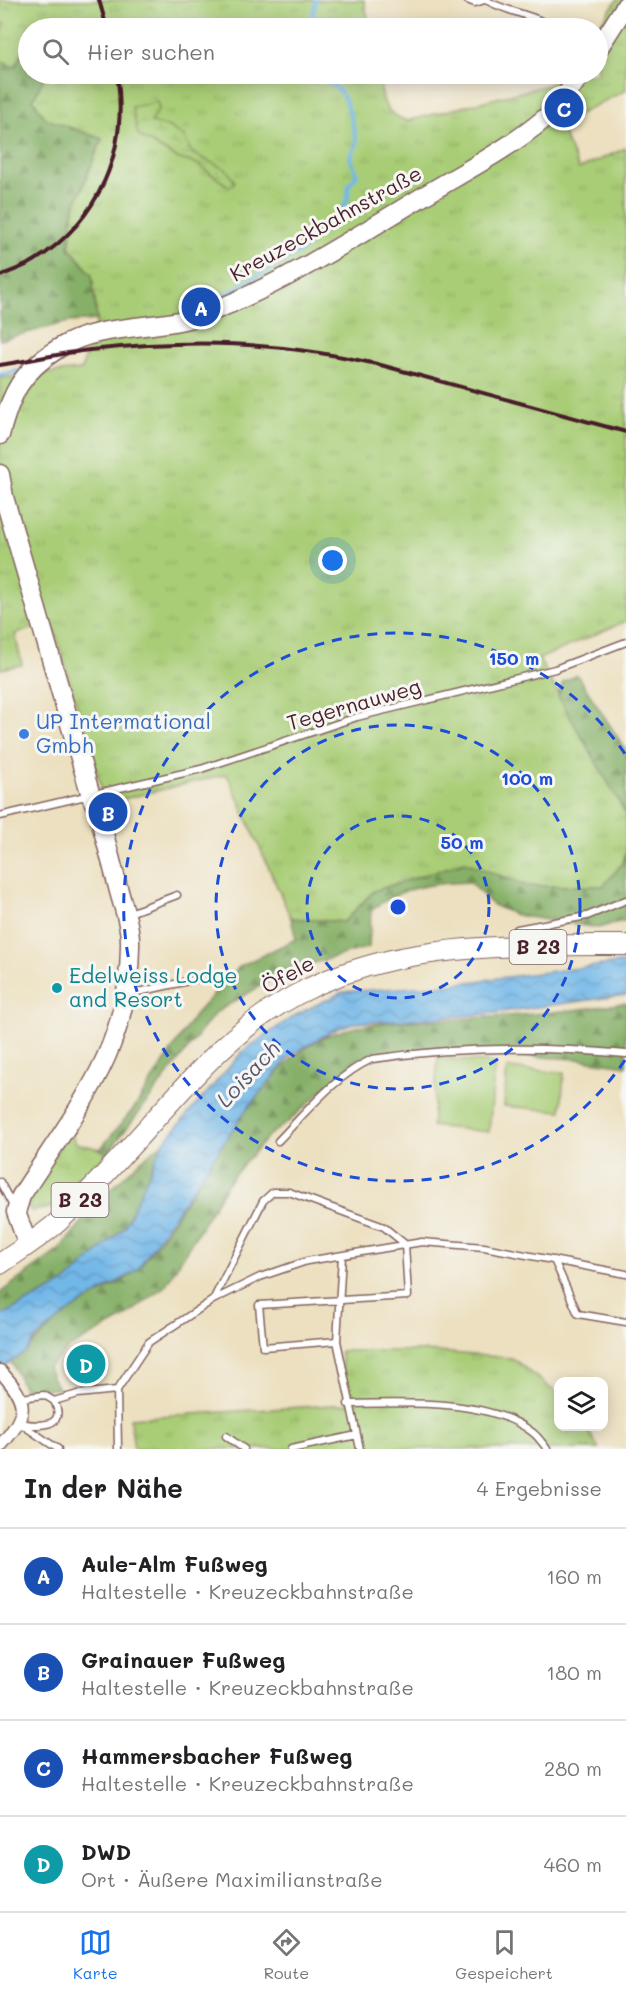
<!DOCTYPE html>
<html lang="de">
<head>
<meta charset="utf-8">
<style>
  body { margin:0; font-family:Mali,sans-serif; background:#f6f6f6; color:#202124 }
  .controls { position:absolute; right:18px; bottom:18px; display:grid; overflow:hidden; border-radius:12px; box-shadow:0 3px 15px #0003 }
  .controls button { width:54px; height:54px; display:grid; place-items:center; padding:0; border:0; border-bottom:2px solid #e0e0e0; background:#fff; color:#202124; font:30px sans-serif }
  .you { position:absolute; left:333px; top:561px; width:21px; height:21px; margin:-15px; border:4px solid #fff; border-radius:50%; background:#1a73e8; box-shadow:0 0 0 9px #1a73e833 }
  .badge { display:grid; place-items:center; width:39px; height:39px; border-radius:50%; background:#1a73e8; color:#fff; font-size:20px; font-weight:700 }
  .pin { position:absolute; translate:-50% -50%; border:3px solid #fff; box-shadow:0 2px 6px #0006 }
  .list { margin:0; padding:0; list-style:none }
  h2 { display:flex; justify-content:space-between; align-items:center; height:78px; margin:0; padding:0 24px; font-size:26px }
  h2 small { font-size:20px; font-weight:400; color:#757577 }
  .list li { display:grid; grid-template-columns:39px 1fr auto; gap:18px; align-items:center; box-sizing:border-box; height:96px; padding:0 24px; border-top:2px solid #e0e0e0 }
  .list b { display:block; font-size:22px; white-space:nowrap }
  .list p { margin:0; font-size:20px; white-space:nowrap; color:#757577 }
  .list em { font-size:20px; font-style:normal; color:#757577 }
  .icon { flex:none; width:33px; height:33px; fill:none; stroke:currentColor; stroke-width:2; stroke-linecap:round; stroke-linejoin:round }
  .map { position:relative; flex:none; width:626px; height:1449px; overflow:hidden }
  .search { position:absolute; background:#fff; box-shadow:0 3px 15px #0003; left:18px; right:18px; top:18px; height:66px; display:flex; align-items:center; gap:15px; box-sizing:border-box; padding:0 21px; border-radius:33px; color:#757577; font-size:22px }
  .sheet { height:462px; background:#fff }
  nav { display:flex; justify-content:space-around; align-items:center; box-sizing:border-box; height:84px; border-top:2px solid #e0e0e0; background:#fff; font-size:16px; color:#757577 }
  nav a { display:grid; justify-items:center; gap:3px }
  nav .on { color:#1a73e8 }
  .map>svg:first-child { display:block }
</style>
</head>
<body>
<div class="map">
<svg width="626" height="1449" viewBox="0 0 626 1449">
  <defs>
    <pattern id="grass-tufts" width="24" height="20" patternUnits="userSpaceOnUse" patternTransform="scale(1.5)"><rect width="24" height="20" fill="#a9cd76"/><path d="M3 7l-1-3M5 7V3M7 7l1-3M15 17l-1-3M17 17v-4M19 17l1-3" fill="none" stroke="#93b066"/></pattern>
    <pattern id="forest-firs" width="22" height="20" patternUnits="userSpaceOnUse" patternTransform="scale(1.5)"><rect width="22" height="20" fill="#86b067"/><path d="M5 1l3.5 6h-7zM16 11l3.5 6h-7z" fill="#708f55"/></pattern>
    <pattern id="wetland-marsh" width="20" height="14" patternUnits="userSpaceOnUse" patternTransform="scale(1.5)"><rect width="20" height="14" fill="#a9cd76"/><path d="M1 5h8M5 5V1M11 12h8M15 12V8" fill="none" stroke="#93b066"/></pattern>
    <pattern id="water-waves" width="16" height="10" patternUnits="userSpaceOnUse" patternTransform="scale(1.5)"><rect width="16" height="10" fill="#71b7e8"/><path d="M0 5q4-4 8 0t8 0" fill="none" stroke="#5f94bc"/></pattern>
  </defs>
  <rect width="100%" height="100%" fill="#f6f6f2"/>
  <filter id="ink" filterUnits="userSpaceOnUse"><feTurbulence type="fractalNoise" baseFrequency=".0167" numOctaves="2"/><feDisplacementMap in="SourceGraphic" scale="12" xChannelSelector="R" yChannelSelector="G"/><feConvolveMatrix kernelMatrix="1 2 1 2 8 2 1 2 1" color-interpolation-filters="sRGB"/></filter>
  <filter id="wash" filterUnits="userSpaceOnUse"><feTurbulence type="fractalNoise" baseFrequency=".008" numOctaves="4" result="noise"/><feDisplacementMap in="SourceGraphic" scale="24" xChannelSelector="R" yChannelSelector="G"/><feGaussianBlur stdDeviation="1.35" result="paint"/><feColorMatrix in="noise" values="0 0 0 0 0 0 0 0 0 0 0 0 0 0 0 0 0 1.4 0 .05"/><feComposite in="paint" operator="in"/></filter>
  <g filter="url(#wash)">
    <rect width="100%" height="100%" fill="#ece0c0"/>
    <path fill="url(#grass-tufts)" stroke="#7a7650" stroke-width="1.5" fill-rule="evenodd" d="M0,0H364L370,28H28V39L15,68L0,61V39L4,24L0,22Z
      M617,0H626V90L559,124L579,169L626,148V621L539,659L626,814V852L623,863L603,886H527L465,862L374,891L344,922L291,918L227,774L106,803L52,622L15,634L22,665L0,669V378L81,370L97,320L92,275L69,247L74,208L102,139L46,119L33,100L46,74H379C383,98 379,111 407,121L548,85L563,74H598L597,28ZM159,108L151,122L169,127L184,137L192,153L206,161L229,187L198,164L177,158L138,135Z
      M83,1104L72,1136L76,1143L100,1149L107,1154L50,1208L31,1211L28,1206L32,1195Z
      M340,1351H424L512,1358L558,1394V1426L586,1427L599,1449H134L130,1418L348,1404Z"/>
    <path fill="url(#forest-firs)" stroke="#686849" stroke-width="1.5" d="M28,39V74H46L33,100L46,119L102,139L74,208L69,247L92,275L97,320L68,322L0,340V61L15,67Z
      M577,675L626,750V814L558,696L563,682Z
      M626,852V920L598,928L516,915L493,905L470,882C435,883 398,886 371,911L369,947L283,972L215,1013L107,1154L100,1149L135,1107L194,1016L240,966L296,939L291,918L344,922L374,891L465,862L527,886H603L623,863Z
      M626,1003V1066L577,1059L417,1050L356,1060L287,1123L269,1135L229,1181L165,1286L125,1317L69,1348L48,1368L58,1389H24L11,1361C33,1347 50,1325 73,1309C91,1296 124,1284 138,1268C191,1207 255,1064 329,1035C371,1019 419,1021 463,1019C517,1016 573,1011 626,1003Z
      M163,1143L124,1228L65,1283L0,1316V1293L59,1250L101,1199L139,1162Z"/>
    <path fill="url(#wetland-marsh)" stroke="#7a7650" stroke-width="1.5" d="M157,102L159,108L151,122L169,127L184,137L192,153L227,170L235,182L230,187L197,164L177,158L138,135L132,107Z"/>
    <path fill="#a9cd76" stroke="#7a7650" stroke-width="1.5" d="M438,1058L495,1063L489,1132L432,1126Z
      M507,1068L564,1073L561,1111L504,1106Z"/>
    <path fill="url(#water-waves)" stroke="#5e6b8a" stroke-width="1.5" d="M626,962V995L479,1015L354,1023L332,1031L291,1055L246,1110L137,1270L73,1309L35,1339L26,1352L0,1369V1316L65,1283L124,1228L163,1143L243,1051L294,1016L342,992L444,985Z"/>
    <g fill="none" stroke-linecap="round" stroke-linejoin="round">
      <path stroke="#71b7e8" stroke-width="4" d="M310,28L316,0
        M199,305L226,294L305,249L315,236L336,225L348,197V186L357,175L350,157L357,143C353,127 350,107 341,93C336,85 325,83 321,74
        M0,375L18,371"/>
    </g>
  </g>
  <g filter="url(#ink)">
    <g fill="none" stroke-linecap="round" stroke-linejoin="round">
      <g stroke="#83635f" stroke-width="9">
        <path id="lane" d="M467,0L475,3L485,0
          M486,0C508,13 534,14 555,28
          M0,816L201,769L357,717L555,669L626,642
          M127,914L177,895
          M514,943L513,935L517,929L587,916L626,900
          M129,994L202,978
          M278,1141C307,1111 335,1076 372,1059C455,1047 543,1046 626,1054
          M0,1182L14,1208
          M342,1256L337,1341L360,1449
          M554,1260L578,1314L626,1322
          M213,1300L263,1201L273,1192H289L384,1227L405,1244L408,1296L259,1305L263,1347L337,1341
          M117,1390L149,1342L213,1300L260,1277L307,1261L422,1242L484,1247L626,1274
          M117,1390L118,1449
          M54,1401L78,1394L117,1390
          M348,1404C401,1403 489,1398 532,1432C538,1436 543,1444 547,1449
          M20,1423C36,1426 68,1429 54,1401L44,1395L21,1398
          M21,1424L58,1449
          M226,1436L244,1449
          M291,1449L357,1435"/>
      </g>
      <g stroke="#83635f" stroke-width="15">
        <path id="street" d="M0,1371C30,1403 28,1414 0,1446"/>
      </g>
      <g stroke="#83635f" stroke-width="21">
        <path id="secondary" d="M598,49L626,5
          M0,435C11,393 21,372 59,348C102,322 158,331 205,314C279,286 349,241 417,200C459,174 506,151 544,119C559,106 570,89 582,74
          M0,474L4,497L91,796L99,815C106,842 113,869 120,895C124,909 130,925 130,940C132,1048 75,1111 21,1196L16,1212L28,1245"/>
      </g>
      <g stroke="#83635f" stroke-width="22">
        <path id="primary" d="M0,1264C20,1250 41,1237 59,1221C112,1171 157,1114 208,1062C328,939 467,946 626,945"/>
      </g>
      <use href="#lane" stroke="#fff" stroke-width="6"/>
      <use href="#street" stroke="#fff" stroke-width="12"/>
      <use href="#secondary" stroke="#fff" stroke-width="18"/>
      <use href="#primary" stroke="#fff" stroke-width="20"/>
      <path stroke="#4a1f2b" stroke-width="4" d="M99,0L107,28
        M0,276C11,271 24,267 34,261C100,220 129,149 117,74
        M0,365C30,361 60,353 90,350C191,339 277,341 377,364L626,432"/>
    </g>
  </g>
  <g fill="none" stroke="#1d4ed8" stroke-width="3" stroke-dasharray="10 8">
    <circle cx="398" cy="907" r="91"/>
    <circle cx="398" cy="907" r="182"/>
    <path d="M625 1060A274 274 0 1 1 625 754"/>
  </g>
  <circle fill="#3f7fe0" stroke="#f6f6f2" stroke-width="2" cx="24" cy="734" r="6"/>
  <circle fill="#0f9aa8" stroke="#f6f6f2" stroke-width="2" cx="57" cy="988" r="6"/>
  <g text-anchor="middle" stroke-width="6" stroke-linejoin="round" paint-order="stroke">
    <g fill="#f6f6f2" stroke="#7e6067" stroke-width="1.5">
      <rect x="509.5" y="930" width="57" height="34" rx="4.5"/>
      <rect x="51.5" y="1183" width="57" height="34" rx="4.5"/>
    </g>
    <g font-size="20" font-weight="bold" fill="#4a1f2b">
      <text x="538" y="954">B 23</text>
      <text x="80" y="1207">B 23</text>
    </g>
    <g font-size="21" fill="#4a1f2b" stroke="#f6f6f2">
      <text transform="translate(326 224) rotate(-29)" y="7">Kreuzeckbahnstraße</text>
      <text transform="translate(354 705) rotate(-16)" y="7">Tegernauweg</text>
      <text transform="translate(288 975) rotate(-28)" y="7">Öfele</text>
    </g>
    <g font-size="21" fill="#366cbe" stroke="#f6f6f2" text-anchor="start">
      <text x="36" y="729">UP Intermational<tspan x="36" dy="24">Gmbh</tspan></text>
    </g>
    <g font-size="21" fill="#0d838f" stroke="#f6f6f2" text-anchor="start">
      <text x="69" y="983">Edelweiss Lodge<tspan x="69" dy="24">and Resort</tspan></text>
    </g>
    <g font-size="22" font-style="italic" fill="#58546d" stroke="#f6f6f2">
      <text transform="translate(248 1074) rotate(-47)" y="8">Loisach</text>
    </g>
  </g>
  <circle cx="398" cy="907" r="9" fill="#1d4ed8" stroke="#f6f6f2" stroke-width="3"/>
  <g font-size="18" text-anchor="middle" font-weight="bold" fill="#1d4ed8" stroke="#f6f6f2" stroke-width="6" stroke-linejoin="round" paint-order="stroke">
    <text x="514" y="665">150 m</text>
    <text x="527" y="785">100 m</text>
    <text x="462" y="849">50 m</text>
  </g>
</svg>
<div class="controls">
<button><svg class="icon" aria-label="layers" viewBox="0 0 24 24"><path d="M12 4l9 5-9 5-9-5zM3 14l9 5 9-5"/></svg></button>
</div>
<div class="you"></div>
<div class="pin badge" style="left:201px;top:307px;background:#1a4fb4">A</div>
<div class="pin badge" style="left:108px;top:812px;background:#1a4fb4">B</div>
<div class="pin badge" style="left:564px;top:108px;background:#1a4fb4">C</div>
<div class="pin badge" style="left:86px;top:1364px;background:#0f9aa8">D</div>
<div class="search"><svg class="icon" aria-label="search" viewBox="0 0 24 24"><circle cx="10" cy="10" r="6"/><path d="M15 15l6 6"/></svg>Hier suchen</div>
</div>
<section class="sheet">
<h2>In der Nähe<small>4 Ergebnisse</small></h2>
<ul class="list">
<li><span class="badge" style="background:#1a4fb4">A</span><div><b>Aule-Alm Fußweg</b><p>Haltestelle · Kreuzeckbahnstraße</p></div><em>160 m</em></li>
<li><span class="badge" style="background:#1a4fb4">B</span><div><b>Grainauer Fußweg</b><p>Haltestelle · Kreuzeckbahnstraße</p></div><em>180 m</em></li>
<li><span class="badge" style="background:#1a4fb4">C</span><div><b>Hammersbacher Fußweg</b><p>Haltestelle · Kreuzeckbahnstraße</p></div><em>280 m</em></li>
<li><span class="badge" style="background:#0f9aa8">D</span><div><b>DWD</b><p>Ort · Äußere Maximilianstraße</p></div><em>460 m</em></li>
</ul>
</section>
<nav>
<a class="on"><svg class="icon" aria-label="map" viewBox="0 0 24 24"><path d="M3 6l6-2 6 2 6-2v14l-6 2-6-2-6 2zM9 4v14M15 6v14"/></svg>Karte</a>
<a><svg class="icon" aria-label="directions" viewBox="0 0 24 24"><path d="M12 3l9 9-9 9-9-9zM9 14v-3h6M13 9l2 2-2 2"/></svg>Route</a>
<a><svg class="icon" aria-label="saved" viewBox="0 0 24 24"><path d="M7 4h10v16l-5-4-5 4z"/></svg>Gespeichert</a>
</nav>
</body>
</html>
